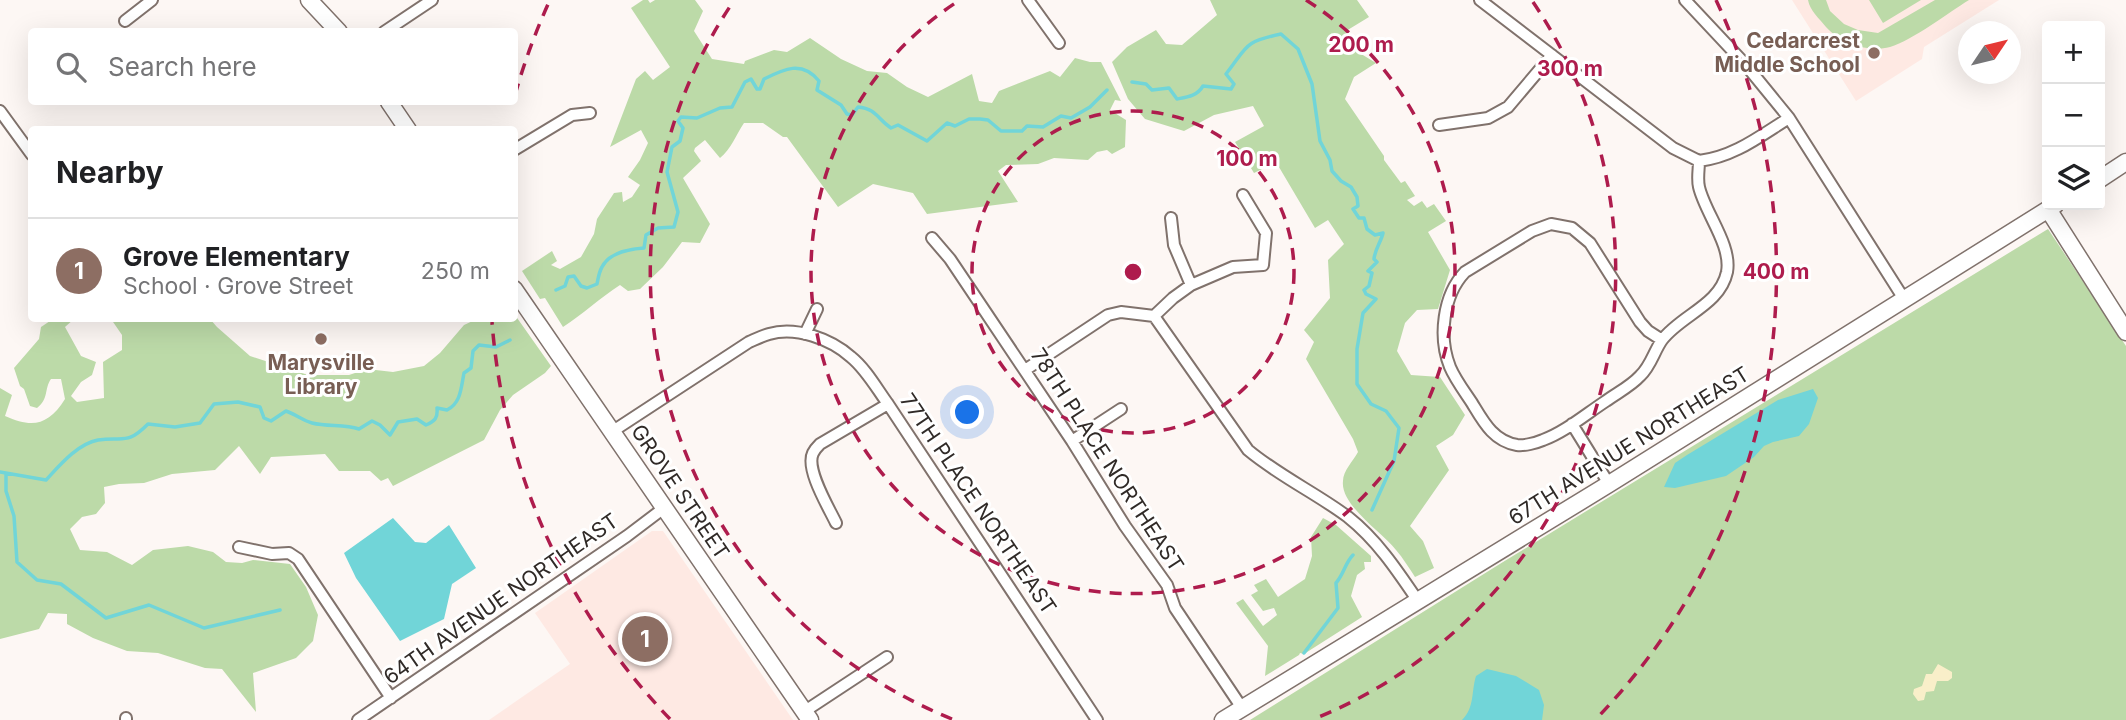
<!DOCTYPE html>
<html lang="en">
<head>
<meta charset="utf-8">
<style>
  body { margin:0; font-family:Inter,sans-serif; background:#f2f2f2; color:#202124 }
  .controls { position:absolute; right:21px; top:21px; display:grid; overflow:hidden; border-radius:7px; box-shadow:0 7px 28px #0002 }
  .controls button { width:63px; height:63px; display:grid; place-items:center; padding:0; border:0; border-bottom:2px solid #e0e0e0; background:#fff; color:#202124; font:35px sans-serif }
  .compass { position:absolute; left:1958px; top:21px; width:63px; height:63px; border-radius:50%; background:#fff; box-shadow:0 7px 28px #0002; rotate:55deg }
  .you { position:absolute; left:968px; top:413px; width:24px; height:24px; margin:-18px; border:5px solid #fff; border-radius:50%; background:#1a73e8; box-shadow:0 0 0 10px #1a73e833 }
  .badge { display:grid; place-items:center; width:46px; height:46px; border-radius:50%; background:#7c3aed; color:#fff; font-size:23px; font-weight:700 }
  .pin { position:absolute; translate:-50% -50%; border:4px solid #fff; box-shadow:0 2px 7px #0006 }
  .list { margin:0; padding:0; list-style:none }
  h2 { display:flex; justify-content:space-between; align-items:center; height:91px; margin:0; padding:0 28px; font-size:30px }
  h2 small { font-size:23px; font-weight:400; color:#757577 }
  .list li { display:grid; grid-template-columns:46px 1fr auto; gap:21px; align-items:center; box-sizing:border-box; height:105px; padding:0 28px; border-top:2px solid #e0e0e0 }
  .list b { display:block; font-size:26px; white-space:nowrap }
  .list p { margin:0; font-size:23px; white-space:nowrap; color:#757577 }
  .list em { font-size:23px; font-style:normal; color:#757577 }
  .icon { flex:none; width:38px; height:38px; fill:none; stroke:currentColor; stroke-width:2; stroke-linecap:round; stroke-linejoin:round }
  .map { position:relative; flex:none; width:2126px; height:720px; overflow:hidden }
  .search { position:absolute; background:#fff; box-shadow:0 7px 28px #0002; left:28px; top:28px; width:490px; height:77px; display:flex; align-items:center; gap:18px; box-sizing:border-box; padding:0 24px; border-radius:7px; color:#757577; font-size:26px }
  .panel { position:absolute; background:#fff; box-shadow:0 7px 28px #0002; left:28px; top:126px; width:490px; height:196px; border-radius:7px }
  .map>svg:first-child { display:block }
</style>
</head>
<body>
<div class="map">
<svg width="2126" height="720" viewBox="0 0 2126 720">
  <rect width="100%" height="100%" fill="#fdf7f4"/>
  <path fill="#fee9e3" d="M1792,0H1999L1924,47L1922,59L1856,101Z
    M652,531H663L793,720H489L570,664L535,613Z"/>
  <path fill="#bcdaa8" d="M643,0H648L650,3L655,0H695L703,11L694,31L712,59L744,64L745,61L774,50L787,52L810,38L841,59L867,71L887,73L907,87L928,97L972,74L979,101L992,103L999,91L1050,71L1060,77L1075,58L1090,62H1101L1121,101L1115,100L1110,110L1126,120L1125,147L1112,154L1107,150L1097,152L1088,160L1054,158L1038,164L1006,165L998,171L1018,202L927,214L913,193L873,184L838,207L787,137H783L763,123H744C736,135 731,149 720,158L705,140L695,148L694,151L701,161L683,178L710,224L700,243L682,242L663,267L640,289L628,291L620,285C600,298 583,314 563,327L545,298L540,299L522,271L552,251L557,261L551,265L560,269L581,257L594,234L597,219L614,193L622,192L623,202L632,197L640,185L628,177L640,160L648,143L641,130L610,147L636,79L645,71L653,80L670,67L631,8Z
    M1210,0H1357L1369,17L1346,31L1353,49L1376,63L1354,77L1345,99L1384,156V160L1401,183L1405,181L1415,196L1407,200L1414,206L1422,201L1427,208L1434,204L1446,221L1428,232L1450,270L1438,309L1417,310L1405,323L1397,351L1411,375L1440,377L1465,415L1453,435L1436,446L1449,470L1410,526L1423,541L1434,568L1415,577C1409,568 1403,558 1396,550C1382,532 1340,505 1343,481C1343,471 1353,461 1358,452L1353,439L1306,359L1314,342L1304,330L1330,298L1328,260L1344,244L1328,220L1315,228L1276,162L1254,173L1235,142L1264,126L1253,106L1214,115L1184,131L1145,119L1128,99L1112,62L1127,47L1156,30L1166,44L1182,45L1217,15Z
    M1808,0H1826L1830,11L1844,24L1858,30L1878,33L1935,0H1969C1948,13 1913,40 1890,47C1868,53 1840,43 1826,27C1819,18 1810,11 1808,0Z
    M1869,0H1921L1883,23Z
    M2048,229L2126,346V720H1250L1503,562Z
    M515,315L551,366L545,373L513,395L500,410L484,440L393,486L388,478L381,481L370,471H339L325,454L271,457L260,474L239,446L215,470L172,474L144,483L119,484L104,487L105,503L96,514L82,517L70,529L80,550L107,552L132,565L153,550L188,546L213,552L226,562L242,563L253,560L290,564L306,587L318,615L313,641L296,658L253,673L256,712L222,669L205,668L158,653L127,651L93,638L67,624V614L48,613L39,629L0,639V388L12,395L5,416C32,428 48,426 65,399L61,379H51C44,389 49,399 37,408L30,406L24,389L20,386L14,368L39,339L41,327L53,319H74L65,327L81,356L96,362L92,375L81,382L71,396L77,402L104,398L103,362L122,350V335L111,319H210L217,327L250,356L308,375H349L367,369L393,372L424,366L440,353L464,325L477,319L514,318Z
    M1323,518L1336,525L1371,556V562H1364L1365,569L1357,575L1351,596L1362,617L1304,654L1300,653L1299,655L1265,676L1268,646L1236,603L1243,599L1263,626L1277,615L1274,608L1263,611L1251,595L1258,591L1254,585L1266,579L1278,597L1305,579L1312,556L1311,537Z"/>
  <path fill="#f9efc9" d="M1938,664L1952,672V678L1948,681H1937L1934,691L1926,692L1924,700L1918,701L1913,694L1914,689L1922,686L1926,674H1932Z"/>
  <path fill="#71d5d8" d="M1813,389L1818,398L1809,424L1799,436L1773,442L1764,446L1754,457L1726,476L1675,488L1664,487L1675,463L1687,455L1778,400Z
    M393,518L415,542L426,543L449,525L476,568L452,584L444,619L400,641L356,578L344,553Z
    M1487,669L1516,676L1539,690L1544,705L1542,720H1462C1475,707 1471,692 1476,676Z"/>
  <g fill="none" stroke-linecap="round" stroke-linejoin="round">
    <path stroke="#71d5d8" stroke-width="3.5" d="M1132,82L1146,84L1152,90L1169,88L1177,99C1188,97 1197,96 1203,86L1231,89L1234,84L1226,74C1248,46 1243,42 1281,34L1298,49L1312,84L1320,141L1330,160L1332,171L1341,181L1351,187L1357,197L1358,206L1353,209L1359,218H1364L1367,229L1375,235L1383,233C1381,242 1375,249 1374,259L1377,262L1368,271L1372,273L1369,286L1364,290L1366,294L1376,299L1363,313L1357,349V384L1371,404L1386,411L1399,428L1394,461L1372,510
      M556,290L565,286L568,277L574,276L581,286L587,288L597,284C598,279 599,272 602,267C609,253 630,249 644,248L646,235L658,228L674,227L678,212L667,172L672,147L680,141L683,128L678,121L681,117L697,118L720,108L732,107L745,82L751,79L757,89H760L764,79C784,69 802,60 819,81L817,90L841,105L847,114L852,115L858,107C877,109 877,119 891,128L898,125L927,141L947,123L955,126L969,119H980L988,120L1001,131H1022L1027,126L1043,127L1061,116L1071,118L1090,107L1107,90
      M0,472L46,480C59,466 77,444 98,440C124,436 126,446 148,424L175,427L200,423L214,404L238,402L260,407L264,418L271,421L286,411C295,414 304,421 312,423C328,427 344,424 359,429L372,421L380,425L390,435L398,422L417,419L426,425C435,421 438,418 437,408L447,410C461,403 461,388 464,373L471,368L473,351L479,345L496,347L510,340
      M6,474V491L14,516L17,562L37,580L61,584L106,618L149,605L204,628L280,610
      M1304,653L1338,608L1336,583C1344,574 1345,563 1353,555"/>
    <g stroke="#80726c" stroke-width="14">
      <path id="street" d="M1028,0L1059,43
        M1480,0L1673,148L1699,161
        M1685,0L1745,64L1789,118L1904,299
        M125,21L152,0
        M384,32L432,0
        M0,111L32,155
        M1439,125L1488,118L1508,107L1552,55
        M514,150L572,115L590,113
        M1699,161C1734,157 1760,136 1789,118
        M1171,218L1174,245L1191,285
        M932,238L950,259L1072,441L1125,526L1167,585L1175,608L1242,708
        M1154,316L1248,450C1279,476 1316,493 1348,517C1377,540 1397,570 1418,601
        M805,334L817,309
        M1662,340L1648,331L1640,322L1590,243L1572,228L1551,224L1532,231L1465,272C1443,295 1438,337 1450,367C1455,379 1464,391 1472,403C1483,421 1493,441 1517,445C1524,446 1536,443 1543,440C1565,432 1586,414 1606,401C1617,393 1631,386 1640,376C1651,366 1654,351 1662,340C1681,315 1720,305 1727,272C1732,245 1705,213 1699,187C1697,179 1699,169 1699,161
        M1025,370L1108,315L1121,312L1154,316L1173,298L1191,285L1233,267L1263,265L1266,233L1243,195
        M1572,424L1609,484
        M613,431L749,342C756,339 762,336 769,334C796,326 831,339 851,357C866,369 877,389 888,404L1097,720
        M1072,441L1121,409
        M836,523C829,508 805,469 813,453C814,451 818,446 820,444L888,404
        M239,547L272,554L289,553L298,559L391,698
        M805,711L887,657
        M126,718V720
        M358,720L627,536L664,508"/>
    </g>
    <g stroke="#80726c" stroke-width="19">
      <path id="secondary" d="M309,0L339,32
        M389,102L408,130
        M2100,179L2126,162
        M2048,209L2126,332
        M514,289L810,720
        M1223,720L1609,484L2055,205"/>
    </g>
    <use href="#street" stroke="#fff" stroke-width="10"/>
    <use href="#secondary" stroke="#fff" stroke-width="16"/>
  </g>
  <g fill="none" stroke="#ae1c4d" stroke-width="3.5" stroke-dasharray="12 9">
    <circle cx="1133" cy="272" r="161"/>
    <path d="M1306 0A322 322 0 1 1 960 0"/>
    <path d="M952 719A482 482 0 0 1 733 2M1533 2A482 482 0 0 1 1314 719"/>
    <path d="M670 719A643 643 0 0 1 492 322M515 95A643 643 0 0 1 550 0M1716 0A643 643 0 0 1 1596 719"/>
  </g>
  <g fill="#8d6e63" stroke="#fff" stroke-width="2.5">
    <circle cx="1874" cy="53" r="7"/>
    <circle cx="321" cy="339" r="7"/>
  </g>
  <g text-anchor="middle" stroke-width="6" stroke-linejoin="round" paint-order="stroke">
    <g font-size="21" font-weight="bold" fill="#785e54" stroke="#fff" text-anchor="end">
      <text x="1860" y="48">Cedarcrest<tspan x="1860" dy="24">Middle School</tspan></text>
      <text x="321" y="370" text-anchor="middle">Marysville<tspan x="321" dy="24">Library</tspan></text>
    </g>
    <g font-size="21" fill="#302a27" stroke="#fff">
      <text transform="translate(1629 446) rotate(-32)" y="7">67TH AVENUE NORTHEAST</text>
      <text transform="translate(1107 460) rotate(57)" y="7">78TH PLACE NORTHEAST</text>
      <text transform="translate(680 492) rotate(56)" y="7">GROVE STREET</text>
      <text transform="translate(978 504) rotate(56)" y="7">77TH PLACE NORTHEAST</text>
      <text transform="translate(501 599) rotate(-35)" y="7">64TH AVENUE NORTHEAST</text>
    </g>
  </g>
  <circle cx="1133" cy="272" r="10" fill="#ae1c4d" stroke="#fff" stroke-width="3.5"/>
  <g font-size="21" text-anchor="middle" font-weight="bold" fill="#ae1c4d" stroke="#fff" stroke-width="6" stroke-linejoin="round" paint-order="stroke">
    <text x="1361" y="52">200 m</text>
    <text x="1570" y="76">300 m</text>
    <text x="1247" y="166">100 m</text>
    <text x="1776" y="279">400 m</text>
  </g>
</svg>
<div class="controls">
<button>+</button>
<button>−</button>
<button><svg class="icon" aria-label="layers" viewBox="0 0 24 24"><path d="M12 4l9 5-9 5-9-5zM3 14l9 5 9-5"/></svg></button>
</div>
<svg class="compass" viewBox="-18 -18 36 36"><path d="M0-13l5 13h-10z" fill="#e53935"/><path d="M0 13l5-13h-10z" fill="#757577"/></svg>
<div class="you"></div>
<div class="pin badge" style="left:645px;top:639px;background:#8d6e63">1</div>
<div class="search"><svg class="icon" aria-label="search" viewBox="0 0 24 24"><circle cx="10" cy="10" r="6"/><path d="M15 15l6 6"/></svg>Search here</div>
<section class="panel">
<h2>Nearby<small></small></h2>
<ul class="list">
<li><span class="badge" style="background:#8d6e63">1</span><div><b>Grove Elementary</b><p>School · Grove Street</p></div><em>250 m</em></li>
</ul>
</section>
</div>
</body>
</html>
